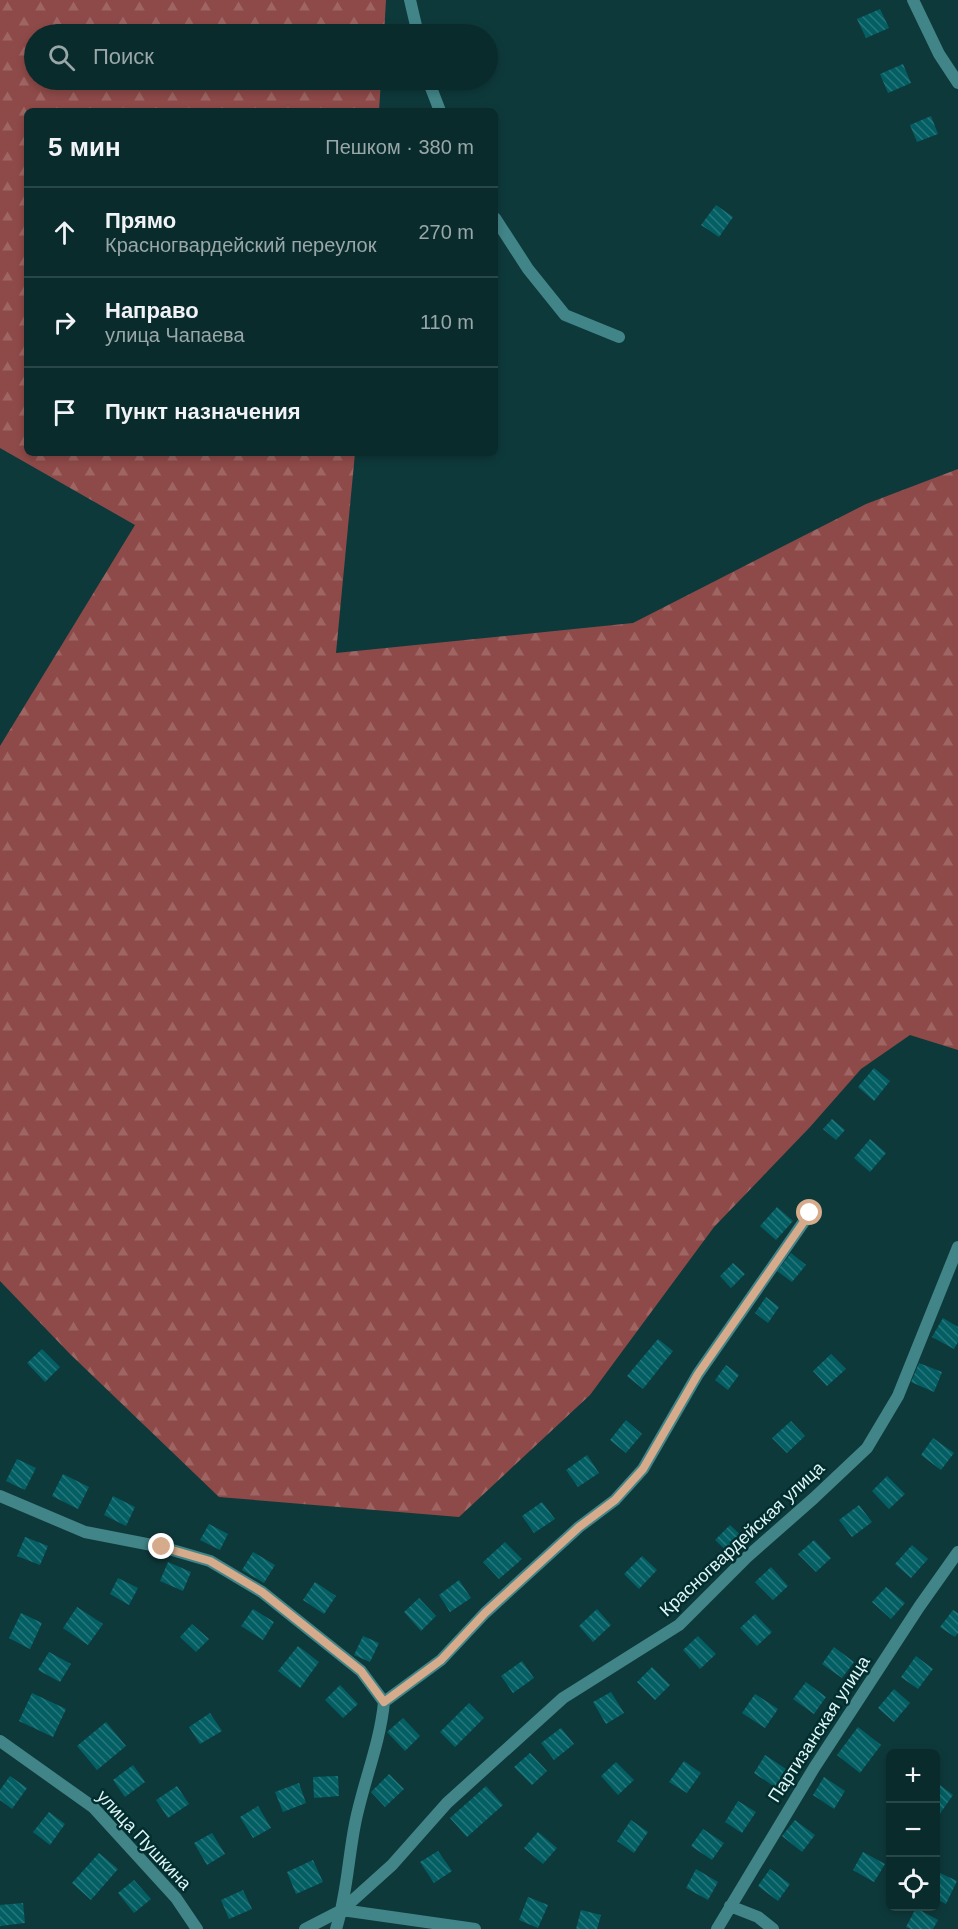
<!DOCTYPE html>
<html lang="ru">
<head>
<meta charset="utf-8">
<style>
  body { margin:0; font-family:Helvetica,sans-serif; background:#133334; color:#f1f3f6 }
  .controls { position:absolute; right:18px; bottom:18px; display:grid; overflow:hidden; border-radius:9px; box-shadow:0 3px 9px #0003 }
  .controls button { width:54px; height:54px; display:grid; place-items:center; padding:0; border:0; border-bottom:2px solid #2a4748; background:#0a2b2c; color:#f1f3f6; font:30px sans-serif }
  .stop { position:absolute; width:18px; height:18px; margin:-14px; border:4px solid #d6ab8b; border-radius:50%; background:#fff }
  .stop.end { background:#d6ab8b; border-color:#fff; box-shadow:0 2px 6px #0008 }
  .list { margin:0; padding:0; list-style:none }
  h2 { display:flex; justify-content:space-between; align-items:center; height:78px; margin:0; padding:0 24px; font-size:26px }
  h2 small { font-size:20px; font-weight:400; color:#99a7a9 }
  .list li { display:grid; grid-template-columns:39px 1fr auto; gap:18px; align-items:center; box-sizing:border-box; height:90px; padding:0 24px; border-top:2px solid #2a4748 }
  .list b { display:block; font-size:22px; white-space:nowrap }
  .list p { margin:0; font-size:20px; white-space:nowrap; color:#99a7a9 }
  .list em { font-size:20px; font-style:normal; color:#99a7a9 }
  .icon { flex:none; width:33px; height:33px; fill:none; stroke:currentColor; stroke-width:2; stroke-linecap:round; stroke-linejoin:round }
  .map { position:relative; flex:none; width:958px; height:1929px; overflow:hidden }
  .search { position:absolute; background:#0a2b2c; box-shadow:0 3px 9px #0003; left:24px; top:24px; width:474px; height:66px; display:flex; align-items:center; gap:15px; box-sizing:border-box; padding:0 21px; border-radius:33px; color:#99a7a9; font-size:22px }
  .panel { position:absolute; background:#0a2b2c; box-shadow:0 3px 9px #0003; left:24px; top:108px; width:474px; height:348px; border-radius:9px }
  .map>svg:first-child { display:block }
</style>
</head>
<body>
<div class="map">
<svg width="958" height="1929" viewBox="0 0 958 1929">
  <defs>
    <pattern id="forest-firs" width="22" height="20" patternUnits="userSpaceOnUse" patternTransform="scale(1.5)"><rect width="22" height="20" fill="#8e4a48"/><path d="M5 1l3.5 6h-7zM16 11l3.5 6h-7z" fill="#9e6563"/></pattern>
    <pattern id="building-back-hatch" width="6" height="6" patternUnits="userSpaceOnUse" patternTransform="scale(1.5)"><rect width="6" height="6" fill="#035f63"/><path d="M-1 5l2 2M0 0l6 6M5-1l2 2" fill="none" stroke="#27777a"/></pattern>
  </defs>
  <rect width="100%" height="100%" fill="#0e393b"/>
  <path fill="url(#forest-firs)" d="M0,0H386L384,34H34V80H381L379,111H27V453H355L336,653L633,623L866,504L958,469V1050L910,1035L861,1069L810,1127L714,1227L590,1395L459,1517L219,1497L70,1354L0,1281V746L135,525L0,448Z"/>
  <path fill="url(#building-back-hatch)" d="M880,9L889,28L866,38L857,19Z
    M903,64L911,83L888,93L880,74Z
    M931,116L938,134L917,142L910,125Z
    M716,205L733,217L719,237L701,225Z
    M874,1068L890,1081L874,1101L858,1087Z
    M832,1119L845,1130L836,1140L823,1129Z
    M870,1139L886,1153L870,1172L854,1158Z
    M777,1207L793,1221L776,1240L760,1226Z
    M791,1253L806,1265L792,1282L777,1271Z
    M733,1263L745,1274L731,1288L720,1276Z
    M766,1297L779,1307L768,1323L755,1313Z
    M943,1318L958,1327V1342L954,1349L932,1337Z
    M658,1339L673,1351L643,1389L627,1376Z
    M42,1349L60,1367L45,1382L27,1363Z
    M831,1354L846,1369L827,1386L813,1371Z
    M919,1363L942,1372L934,1392L911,1382Z
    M726,1365L739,1375L728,1390L715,1380Z
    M626,1420L642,1434L626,1453L610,1440Z
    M791,1421L805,1436L787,1453L772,1438Z
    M933,1438L954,1453L941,1470L921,1455Z
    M587,1455L599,1473L578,1487L566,1470Z
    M17,1459L36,1468L25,1490L6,1481Z
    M63,1474L89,1487L78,1509L52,1496Z
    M887,1476L905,1494L889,1509L872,1491Z
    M113,1496L135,1507L126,1526L104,1515Z
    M542,1502L555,1519L534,1533L522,1516Z
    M859,1505L872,1522L852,1537L839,1520Z
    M209,1524L228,1534L220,1550L200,1540Z
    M730,1525L748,1542L733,1557L715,1540Z
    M25,1537L48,1546L40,1565L17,1556Z
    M814,1540L831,1558L816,1572L798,1554Z
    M505,1542L522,1559L499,1579L483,1562Z
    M912,1545L928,1559L911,1578L895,1564Z
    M253,1552L275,1565L264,1583L242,1570Z
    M642,1556L657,1570L639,1589L624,1574Z
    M168,1562L191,1572L183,1591L160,1581Z
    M771,1567L788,1586L773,1600L755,1582Z
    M118,1578L138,1588L129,1605L110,1594Z
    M459,1580L471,1598L450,1612L439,1595Z
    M315,1582L336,1596L324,1614L303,1600Z
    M886,1587L905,1603L891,1619L872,1602Z
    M419,1598L436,1616L421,1631L404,1612Z
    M77,1607L103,1624L88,1645L63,1628Z
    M253,1609L274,1622L263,1640L241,1626Z
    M597,1609L611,1625L593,1642L579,1626Z
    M953,1610L958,1613V1633L955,1637L940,1627Z
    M21,1613L42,1623L30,1649L9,1638Z
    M755,1614L772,1632L757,1646L740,1628Z
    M192,1624L209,1639L196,1652L180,1637Z
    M363,1636L379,1643L370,1662L354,1655Z
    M698,1636L716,1654L700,1669L683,1650Z
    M298,1646L319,1662L300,1688L278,1671Z
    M834,1647L854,1662L842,1678L822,1664Z
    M49,1652L71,1664L60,1682L38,1670Z
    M916,1656L933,1669L918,1689L901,1677Z
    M522,1661L534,1678L513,1693L501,1676Z
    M652,1667L670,1685L655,1700L637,1682Z
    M806,1682L826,1697L814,1714L793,1699Z
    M340,1685L358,1704L343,1718L325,1700Z
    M894,1689L910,1703L894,1722L878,1708Z
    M611,1692L624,1713L606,1724L593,1702Z
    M32,1693L66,1709L53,1737L19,1721Z
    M755,1694L778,1709L765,1728L742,1713Z
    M469,1703L484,1718L455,1747L440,1732Z
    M210,1713L222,1731L200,1744L189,1727Z
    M403,1718L420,1736L405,1751L387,1732Z
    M106,1722L126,1746L97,1770L77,1746Z
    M858,1727L881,1745L860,1773L837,1755Z
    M561,1728L574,1744L554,1760L541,1743Z
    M530,1753L547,1771L532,1785L514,1767Z
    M765,1755L786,1769L775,1787L754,1773Z
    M684,1761L701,1773L687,1793L669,1782Z
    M616,1762L634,1780L618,1795L601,1776Z
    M133,1765L145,1782L125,1797L113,1780Z
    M389,1774L404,1789L385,1807L371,1792Z
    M10,1776L27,1788L12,1809L0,1800V1790Z
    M338,1776L339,1796L314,1798L313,1777Z
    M824,1777L845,1791L834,1809L813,1795Z
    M936,1782L953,1795L939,1815L936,1813Z
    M299,1783L306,1803L283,1812L275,1792Z
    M177,1786L189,1804L168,1818L156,1800Z
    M486,1786L503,1805L467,1837L450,1818Z
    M738,1801L756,1812L742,1833L725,1822Z
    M258,1806L271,1828L253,1838L240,1817Z
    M49,1812L65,1824L50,1845L33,1832Z
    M631,1820L648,1832L634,1853L617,1841Z
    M795,1820L815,1835L802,1852L782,1836Z
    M703,1829L724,1843L712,1860L691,1846Z
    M538,1832L557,1848L543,1864L524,1848Z
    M212,1833L225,1854L207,1865L194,1843Z
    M438,1851L452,1871L434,1883L420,1862Z
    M863,1852L885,1864L874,1882L853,1870Z
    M99,1853L118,1869L91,1900L72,1883Z
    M313,1860L323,1882L296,1894L287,1872Z
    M696,1869L718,1882L708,1900L686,1888Z
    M770,1869L790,1884L778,1901L758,1886Z
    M938,1872L957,1881L946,1904L936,1899V1878Z
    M134,1880L151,1899L134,1913L118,1893Z
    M243,1890L252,1909L229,1919L221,1900Z
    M528,1897L548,1905L538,1928L519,1920Z
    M23,1903L25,1923L0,1926V1905Z
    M916,1908L938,1920L933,1929H911L906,1927Z
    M581,1910L601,1915L597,1929H576Z"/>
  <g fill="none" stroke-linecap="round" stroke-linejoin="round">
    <path stroke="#428588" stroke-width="12" d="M410,0L418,34
      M913,0L939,54L958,83
      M428,80L440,111
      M495,218L528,269L565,315L619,337
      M0,1496L85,1532L162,1547L210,1561L262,1592L361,1671L384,1702
      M0,1741L93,1807L176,1898L197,1929
      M730,1906L758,1917L773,1929
      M342,1910L475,1929
      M305,1929L342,1910L392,1865L447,1803L563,1698L679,1625L747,1557L814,1498L867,1448L898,1396L958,1247
      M336,1929C347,1895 348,1859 355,1824C363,1783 380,1744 384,1702L441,1660L485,1613L579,1527L615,1500L643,1469L698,1374L810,1213
      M717,1929L814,1768L919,1607L958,1552"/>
  </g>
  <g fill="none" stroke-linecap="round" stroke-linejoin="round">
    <path stroke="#d6ab8b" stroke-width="8" d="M162,1547L210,1561L262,1592L361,1671L384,1702L441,1660L485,1613L579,1527L615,1500L643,1469L698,1374L810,1213"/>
  </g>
  <g text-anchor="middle" stroke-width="5" stroke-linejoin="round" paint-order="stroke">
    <g font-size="18" fill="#e0f6f6" stroke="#022e30">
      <text transform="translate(742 1539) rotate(-43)" y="6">Красногвардейская улица</text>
      <text transform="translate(819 1729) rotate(-57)" y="6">Партизанская улица</text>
      <text transform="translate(144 1840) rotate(47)" y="6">улица Пушкина</text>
    </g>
  </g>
</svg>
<div class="controls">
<button>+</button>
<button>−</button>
<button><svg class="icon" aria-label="locate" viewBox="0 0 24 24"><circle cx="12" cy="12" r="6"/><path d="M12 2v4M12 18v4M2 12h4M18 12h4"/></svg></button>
</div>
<div class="stop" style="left:810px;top:1213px"></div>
<div class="stop end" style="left:162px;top:1547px"></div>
<div class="search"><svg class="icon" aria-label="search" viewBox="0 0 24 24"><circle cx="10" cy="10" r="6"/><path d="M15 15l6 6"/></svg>Поиск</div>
<section class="panel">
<h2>5 мин<small>Пешком · 380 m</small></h2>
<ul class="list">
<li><svg class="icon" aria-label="ahead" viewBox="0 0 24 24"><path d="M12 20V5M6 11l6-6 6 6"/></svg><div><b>Прямо</b><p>Красногвардейский переулок</p></div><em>270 m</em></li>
<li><svg class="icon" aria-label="right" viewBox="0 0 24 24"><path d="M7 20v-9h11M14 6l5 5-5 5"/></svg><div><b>Направо</b><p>улица Чапаева</p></div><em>110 m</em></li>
<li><svg class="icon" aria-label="arrive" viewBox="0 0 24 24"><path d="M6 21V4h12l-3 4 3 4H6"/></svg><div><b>Пункт назначения</b></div></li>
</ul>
</section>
</div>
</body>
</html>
